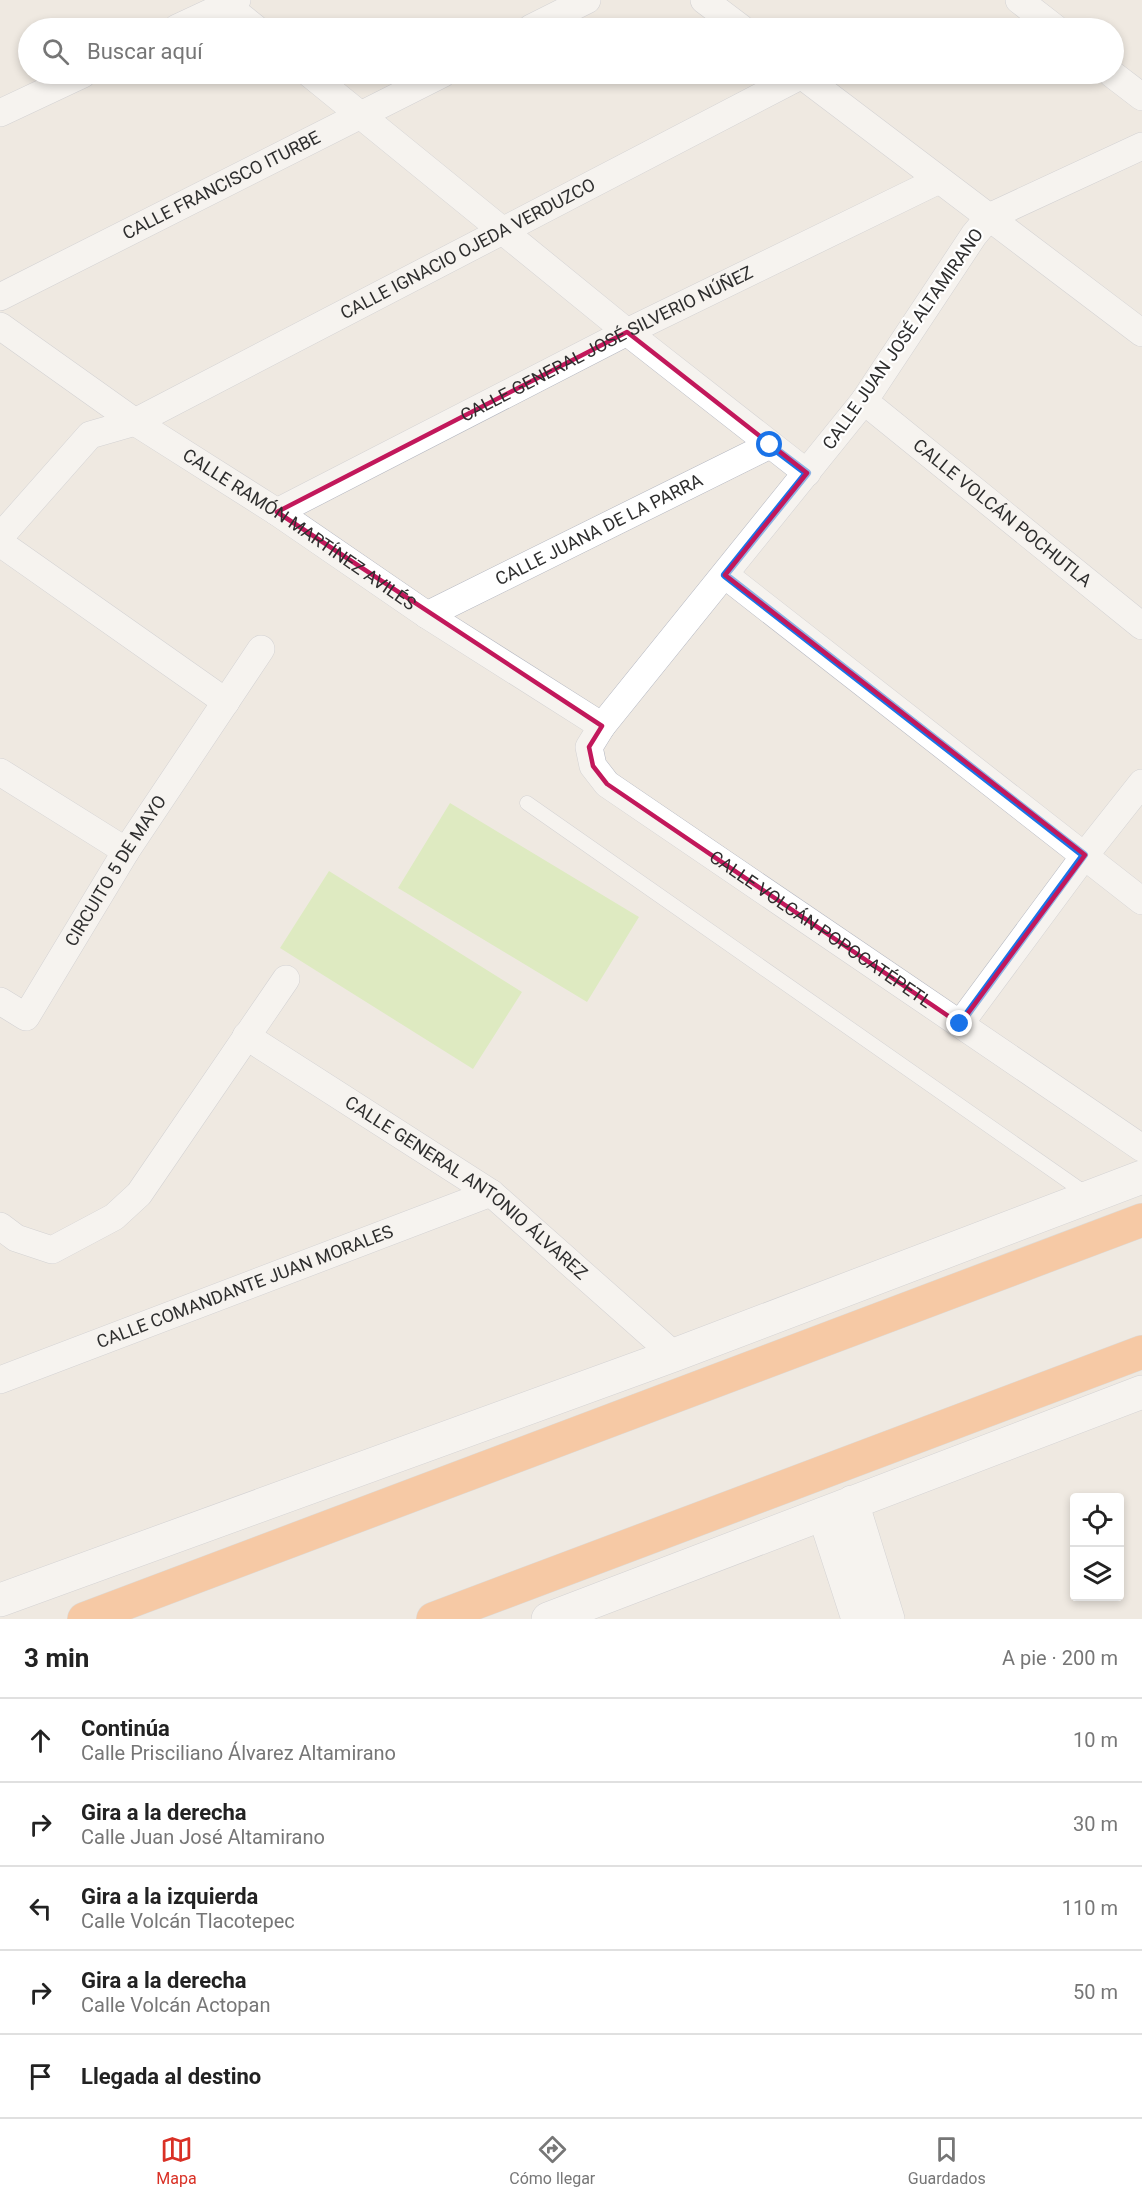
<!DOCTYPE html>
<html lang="es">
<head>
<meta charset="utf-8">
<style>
  body { margin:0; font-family:Roboto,sans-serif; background:#f6f6f6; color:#222 }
  .controls { position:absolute; right:18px; bottom:18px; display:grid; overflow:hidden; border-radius:6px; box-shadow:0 3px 9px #0003 }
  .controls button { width:54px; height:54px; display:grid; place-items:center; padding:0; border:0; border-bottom:2px solid #e0e0e0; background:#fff; color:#222; font:30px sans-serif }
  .stop { position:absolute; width:18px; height:18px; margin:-14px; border:4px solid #1a73e8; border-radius:50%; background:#fff }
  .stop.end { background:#1a73e8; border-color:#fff; box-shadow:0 2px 6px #0008 }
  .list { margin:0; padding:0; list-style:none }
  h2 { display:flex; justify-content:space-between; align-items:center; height:78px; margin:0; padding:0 24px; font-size:26px }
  h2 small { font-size:20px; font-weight:400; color:#767676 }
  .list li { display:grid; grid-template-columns:39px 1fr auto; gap:18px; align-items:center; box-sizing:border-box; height:84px; padding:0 24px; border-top:2px solid #e0e0e0 }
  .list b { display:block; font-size:22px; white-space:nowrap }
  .list p { margin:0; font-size:20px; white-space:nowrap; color:#767676 }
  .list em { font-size:20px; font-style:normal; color:#767676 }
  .icon { flex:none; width:33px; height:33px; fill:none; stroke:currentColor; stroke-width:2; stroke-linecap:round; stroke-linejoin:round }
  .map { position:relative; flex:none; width:1142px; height:1619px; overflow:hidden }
  .search { position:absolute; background:#fff; box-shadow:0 3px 9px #0003; left:18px; right:18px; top:18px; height:66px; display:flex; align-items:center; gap:15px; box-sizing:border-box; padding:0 21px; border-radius:33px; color:#767676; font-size:22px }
  .sheet { height:498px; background:#fff }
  nav { display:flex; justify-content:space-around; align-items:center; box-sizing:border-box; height:84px; border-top:2px solid #e0e0e0; background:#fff; font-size:16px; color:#767676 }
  nav a { display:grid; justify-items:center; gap:3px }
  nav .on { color:#d93025 }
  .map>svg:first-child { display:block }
</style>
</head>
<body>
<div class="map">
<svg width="1142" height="1619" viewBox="0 0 1142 1619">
  <rect width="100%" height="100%" fill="#efe9e1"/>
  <path fill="#c9ec9a" d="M450,803L639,917L587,1002L398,888Z
    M329,871L522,992L473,1069L280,948Z"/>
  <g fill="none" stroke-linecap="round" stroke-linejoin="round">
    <g stroke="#b4b7c1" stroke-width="15">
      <path id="lane" d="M527,803L1088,1195"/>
    </g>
    <g stroke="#b4b7c1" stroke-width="28">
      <g id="street">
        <path d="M220,0L255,28"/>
        <path d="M704,0L741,28"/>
        <path d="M1019,0L1055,28"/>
        <path d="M177,28L237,0"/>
        <path d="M531,28L587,0"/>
        <path d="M310,74L627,332L807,473"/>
        <path d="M800,74L1142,333"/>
        <path d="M1112,74L1142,97"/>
        <path d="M0,113L83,74"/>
        <path id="s1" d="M1142,146L989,217L974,235L864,401L602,726L589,747L593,766L607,784L1142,1148"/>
        <path id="s2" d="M0,297L442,74"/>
        <path id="s3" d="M0,326L135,422L277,512L427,615L602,726"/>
        <path id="s4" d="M864,401L1142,626"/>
        <path id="s5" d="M277,512L627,332L939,180"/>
        <path id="s6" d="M0,537L90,435L135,422L802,75"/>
        <path d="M0,543L226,702"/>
        <path d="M725,575L1142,901"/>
        <path id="s7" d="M427,615L770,445"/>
        <path d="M0,772L126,851"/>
        <path id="s8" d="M0,1001L26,1017L126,851L261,649"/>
        <path d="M960,1024L1085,855L1142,783"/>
        <path id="s9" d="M246,1036L491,1193L674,1355"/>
        <path d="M0,1226L16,1238L52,1250L114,1217L139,1194L286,979"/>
        <path id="s10" d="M0,1380L491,1193"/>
      </g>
    </g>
    <g stroke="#b4b7c1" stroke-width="34">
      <path id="secondary" d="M852,1502L888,1619
        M824,1514L858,1619
        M0,1600L674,1355L1142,1177
        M548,1619L1142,1392"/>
    </g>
    <g stroke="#c9c9c9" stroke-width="34">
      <path id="highway" d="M84,1619L1142,1220
        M433,1619L1142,1352"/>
    </g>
    <use href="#lane" stroke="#fff" stroke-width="14"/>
    <use href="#street" stroke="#fff" stroke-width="27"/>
    <use href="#secondary" stroke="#fff" stroke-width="33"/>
    <use href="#highway" stroke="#ffa35c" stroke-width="33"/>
  </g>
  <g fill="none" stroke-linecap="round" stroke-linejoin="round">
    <path stroke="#1a73e8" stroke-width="8" d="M770,445L807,473L725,575L1084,855L960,1024"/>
  </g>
  <path d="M0 0H1142V1619H0ZM627,332L807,473L725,575L1085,855L960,1024L607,784L593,766L589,747L602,726L277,512Z" fill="#efe9e1" fill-opacity=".55" fill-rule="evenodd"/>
  <path fill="none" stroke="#c2185b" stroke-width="4.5" stroke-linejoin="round" d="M627,332L807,473L725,575L1085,855L960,1024L607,784L593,766L589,747L602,726L277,512Z"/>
  <g text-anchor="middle" stroke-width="4.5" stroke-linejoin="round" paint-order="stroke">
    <g font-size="18" fill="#2e2e2e" stroke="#fff">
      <text dy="6" stroke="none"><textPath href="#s2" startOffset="248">CALLE FRANCISCO ITURBE</textPath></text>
      <text dy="6" stroke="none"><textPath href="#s6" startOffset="558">CALLE IGNACIO OJEDA VERDUZCO</textPath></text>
      <text transform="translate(903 339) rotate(-55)" y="6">CALLE JUAN JOSÉ ALTAMIRANO</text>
      <text dy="6" stroke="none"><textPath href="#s5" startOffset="370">CALLE GENERAL JOSÉ SILVERIO NÚÑEZ</textPath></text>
      <text dy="6" stroke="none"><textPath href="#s4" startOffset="178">CALLE VOLCÁN POCHUTLA</textPath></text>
      <text dy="6" stroke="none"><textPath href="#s3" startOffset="362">CALLE RAMÓN MARTÍNEZ AVILÉS</textPath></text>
      <text dy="6" stroke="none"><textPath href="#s7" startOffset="192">CALLE JUANA DE LA PARRA</textPath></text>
      <text dy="6" stroke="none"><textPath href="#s8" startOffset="202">CIRCUITO 5 DE MAYO</textPath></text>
      <text dy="6" stroke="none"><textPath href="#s1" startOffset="1134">CALLE VOLCÁN POPOCATÉPETL</textPath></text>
      <text dy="6" stroke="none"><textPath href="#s9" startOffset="268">CALLE GENERAL ANTONIO ÁLVAREZ</textPath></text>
      <text dy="6" stroke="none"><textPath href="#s10" startOffset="262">CALLE COMANDANTE JUAN MORALES</textPath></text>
    </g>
  </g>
</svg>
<div class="controls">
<button><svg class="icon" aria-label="locate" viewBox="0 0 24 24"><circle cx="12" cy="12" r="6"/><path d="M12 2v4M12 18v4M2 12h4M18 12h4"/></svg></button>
<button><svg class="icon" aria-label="layers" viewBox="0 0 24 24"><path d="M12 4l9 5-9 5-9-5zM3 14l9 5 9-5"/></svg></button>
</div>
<div class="stop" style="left:770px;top:445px"></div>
<div class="stop end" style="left:960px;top:1024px"></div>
<div class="search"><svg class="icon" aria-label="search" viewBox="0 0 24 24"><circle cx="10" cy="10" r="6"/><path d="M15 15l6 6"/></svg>Buscar aquí</div>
</div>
<section class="sheet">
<h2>3 min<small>A pie · 200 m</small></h2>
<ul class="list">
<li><svg class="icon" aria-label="ahead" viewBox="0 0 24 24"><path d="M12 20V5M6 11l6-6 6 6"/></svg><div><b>Continúa</b><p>Calle Prisciliano Álvarez Altamirano</p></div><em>10 m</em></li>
<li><svg class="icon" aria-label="right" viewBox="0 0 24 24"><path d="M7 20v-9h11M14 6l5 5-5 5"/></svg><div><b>Gira a la derecha</b><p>Calle Juan José Altamirano</p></div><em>30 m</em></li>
<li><svg class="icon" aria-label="left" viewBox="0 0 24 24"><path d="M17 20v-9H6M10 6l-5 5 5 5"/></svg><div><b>Gira a la izquierda</b><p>Calle Volcán Tlacotepec</p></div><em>110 m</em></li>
<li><svg class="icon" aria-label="right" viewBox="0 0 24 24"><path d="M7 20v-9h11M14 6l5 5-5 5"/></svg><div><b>Gira a la derecha</b><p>Calle Volcán Actopan</p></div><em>50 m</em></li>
<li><svg class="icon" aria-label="arrive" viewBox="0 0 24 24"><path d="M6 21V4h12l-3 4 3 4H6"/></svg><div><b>Llegada al destino</b></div></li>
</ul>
</section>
<nav>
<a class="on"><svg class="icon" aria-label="map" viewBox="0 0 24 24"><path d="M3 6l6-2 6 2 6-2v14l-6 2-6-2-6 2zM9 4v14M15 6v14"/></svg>Mapa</a>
<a><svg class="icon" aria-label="directions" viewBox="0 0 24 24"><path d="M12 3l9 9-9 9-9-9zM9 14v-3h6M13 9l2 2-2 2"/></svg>Cómo llegar</a>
<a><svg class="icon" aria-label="saved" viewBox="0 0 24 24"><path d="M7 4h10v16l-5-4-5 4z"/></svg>Guardados</a>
</nav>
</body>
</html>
